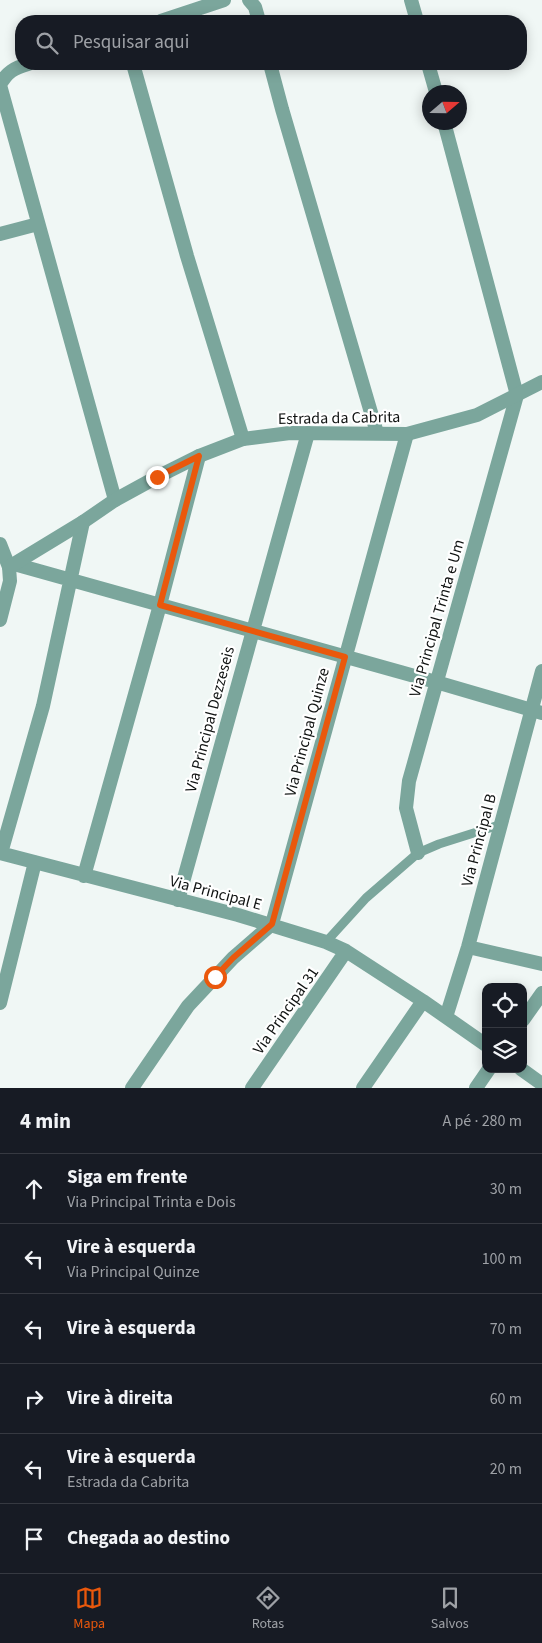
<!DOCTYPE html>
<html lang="pt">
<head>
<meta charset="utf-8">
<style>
  body { margin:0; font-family:"Source Sans 3",sans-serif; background:#20242c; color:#f1f3f6 }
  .controls { position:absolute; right:15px; bottom:15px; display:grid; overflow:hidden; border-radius:10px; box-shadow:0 2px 12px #0003 }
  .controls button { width:45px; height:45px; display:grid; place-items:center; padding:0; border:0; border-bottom:1px solid #363941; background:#171b24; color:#f1f3f6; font:25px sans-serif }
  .compass { position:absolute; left:422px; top:85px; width:45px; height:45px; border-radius:50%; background:#171b24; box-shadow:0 2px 12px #0003; rotate:70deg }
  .stop { position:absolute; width:15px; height:15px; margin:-11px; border:4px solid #ea580c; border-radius:50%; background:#fff }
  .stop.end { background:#ea580c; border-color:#fff; box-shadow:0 1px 5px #0008 }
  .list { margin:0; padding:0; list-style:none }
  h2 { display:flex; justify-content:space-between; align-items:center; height:65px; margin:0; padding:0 20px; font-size:21px }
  h2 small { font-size:16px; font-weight:400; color:#9ea1a6 }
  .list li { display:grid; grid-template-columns:32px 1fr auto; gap:15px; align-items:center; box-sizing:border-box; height:70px; padding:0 20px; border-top:1px solid #363941 }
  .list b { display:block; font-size:19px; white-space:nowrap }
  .list p { margin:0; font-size:16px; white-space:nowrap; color:#9ea1a6 }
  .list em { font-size:16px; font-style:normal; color:#9ea1a6 }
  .icon { flex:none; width:28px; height:28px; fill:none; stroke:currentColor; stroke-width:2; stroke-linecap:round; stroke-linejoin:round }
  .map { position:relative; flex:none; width:542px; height:1088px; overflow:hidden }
  .search { position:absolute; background:#171b24; box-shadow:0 2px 12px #0003; left:15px; right:15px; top:15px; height:55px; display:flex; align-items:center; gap:12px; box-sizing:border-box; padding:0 18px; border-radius:20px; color:#9ea1a6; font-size:19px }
  .sheet { height:485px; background:#171b24 }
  nav { display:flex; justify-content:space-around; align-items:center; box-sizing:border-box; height:70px; border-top:1px solid #363941; background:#171b24; font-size:14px; color:#9ea1a6 }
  nav a { display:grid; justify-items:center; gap:2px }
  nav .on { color:#ea580c }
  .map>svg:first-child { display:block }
</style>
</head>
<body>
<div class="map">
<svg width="542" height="1088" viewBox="0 0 542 1088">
  <rect width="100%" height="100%" fill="#f0f7f5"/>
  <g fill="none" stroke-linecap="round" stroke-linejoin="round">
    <path stroke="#7ba69c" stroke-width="9" d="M326,942L366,898L418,853L439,844L499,825"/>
    <path stroke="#7ba69c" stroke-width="14" d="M249,0L255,7L259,21
      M411,0L417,21
      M161,21L224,0
      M28,64C14,68 7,72 0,85L115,500
      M133,64L187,256L243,439
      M270,64L282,109L377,433
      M428,64L436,92
      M0,234L38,224
      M0,544L9,567
      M14,564L436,682L542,713
      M0,853L238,915L326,942L346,951L423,1001L486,1045
      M1,853L43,706L83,522
      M418,853L406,808L409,781L517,395L444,122
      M84,876L160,605L199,456
      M178,900L308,433
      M468,947L542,964
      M0,1003L35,862
      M446,1017L468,947L542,671
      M523,1020L542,993
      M521,1069L542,1084
      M132,1088L188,1006L233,958L272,924L407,434
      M252,1088L346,951
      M363,1088L423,1001
      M476,1088L489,1069"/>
    <path stroke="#7ba69c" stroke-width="14" d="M0,620L10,581L9,567L83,522L115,500L157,477L199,456L243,439L290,433L407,434L477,415L542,382"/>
  </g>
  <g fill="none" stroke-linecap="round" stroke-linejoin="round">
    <path stroke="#ea580c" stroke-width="6" d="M157,477L199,456L160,605L345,657L272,924L233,958L215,977"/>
  </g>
  <g text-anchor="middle" stroke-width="4.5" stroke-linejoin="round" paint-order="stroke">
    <g font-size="16" fill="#0f1211" stroke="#fff">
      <text transform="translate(339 417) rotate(-1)" y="6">Estrada da Cabrita</text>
      <text transform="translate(436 618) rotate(-74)" y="6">Via Principal Trinta e Um</text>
      <text transform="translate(209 719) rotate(-75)" y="6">Via Principal Dezzeseis</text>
      <text transform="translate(306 732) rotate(-75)" y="6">Via Principal Quinze</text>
      <text transform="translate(478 840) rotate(-75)" y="6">Via Principal B</text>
      <text transform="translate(216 892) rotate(15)" y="6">Via Principal E</text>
      <text transform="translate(285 1010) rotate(-55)" y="6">Via Principal 31</text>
    </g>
  </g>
</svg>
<div class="controls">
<button><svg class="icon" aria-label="locate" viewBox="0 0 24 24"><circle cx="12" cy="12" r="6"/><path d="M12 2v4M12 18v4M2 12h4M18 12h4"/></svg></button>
<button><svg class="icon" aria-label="layers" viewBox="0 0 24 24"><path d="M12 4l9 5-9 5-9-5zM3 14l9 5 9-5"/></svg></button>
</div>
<svg class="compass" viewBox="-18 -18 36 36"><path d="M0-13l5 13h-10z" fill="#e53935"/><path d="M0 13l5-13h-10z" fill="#9ea1a6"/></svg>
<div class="stop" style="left:215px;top:977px"></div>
<div class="stop end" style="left:157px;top:477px"></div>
<div class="search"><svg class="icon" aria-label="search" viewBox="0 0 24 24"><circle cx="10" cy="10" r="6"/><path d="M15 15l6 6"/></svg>Pesquisar aqui</div>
</div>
<section class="sheet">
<h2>4 min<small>A pé · 280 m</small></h2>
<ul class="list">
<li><svg class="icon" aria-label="ahead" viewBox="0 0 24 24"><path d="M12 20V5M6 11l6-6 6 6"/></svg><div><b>Siga em frente</b><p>Via Principal Trinta e Dois</p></div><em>30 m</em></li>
<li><svg class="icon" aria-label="left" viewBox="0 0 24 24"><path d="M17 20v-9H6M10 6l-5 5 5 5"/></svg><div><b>Vire à esquerda</b><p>Via Principal Quinze</p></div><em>100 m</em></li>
<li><svg class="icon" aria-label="left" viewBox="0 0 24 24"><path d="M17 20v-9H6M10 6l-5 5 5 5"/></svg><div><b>Vire à esquerda</b></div><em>70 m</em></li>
<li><svg class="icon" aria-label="right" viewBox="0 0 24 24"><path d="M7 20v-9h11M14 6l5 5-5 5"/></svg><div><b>Vire à direita</b></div><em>60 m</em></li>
<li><svg class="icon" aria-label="left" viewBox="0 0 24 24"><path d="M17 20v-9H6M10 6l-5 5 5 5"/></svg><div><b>Vire à esquerda</b><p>Estrada da Cabrita</p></div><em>20 m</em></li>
<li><svg class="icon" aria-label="arrive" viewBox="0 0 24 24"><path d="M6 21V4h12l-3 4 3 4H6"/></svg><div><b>Chegada ao destino</b></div></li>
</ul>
</section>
<nav>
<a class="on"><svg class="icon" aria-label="map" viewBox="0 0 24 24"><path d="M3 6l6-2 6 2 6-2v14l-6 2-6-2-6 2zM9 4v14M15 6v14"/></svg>Mapa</a>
<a><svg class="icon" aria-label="directions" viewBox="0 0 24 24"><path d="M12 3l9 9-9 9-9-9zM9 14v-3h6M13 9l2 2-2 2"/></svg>Rotas</a>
<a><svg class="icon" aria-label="saved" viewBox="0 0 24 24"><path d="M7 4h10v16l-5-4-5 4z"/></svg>Salvos</a>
</nav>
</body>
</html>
